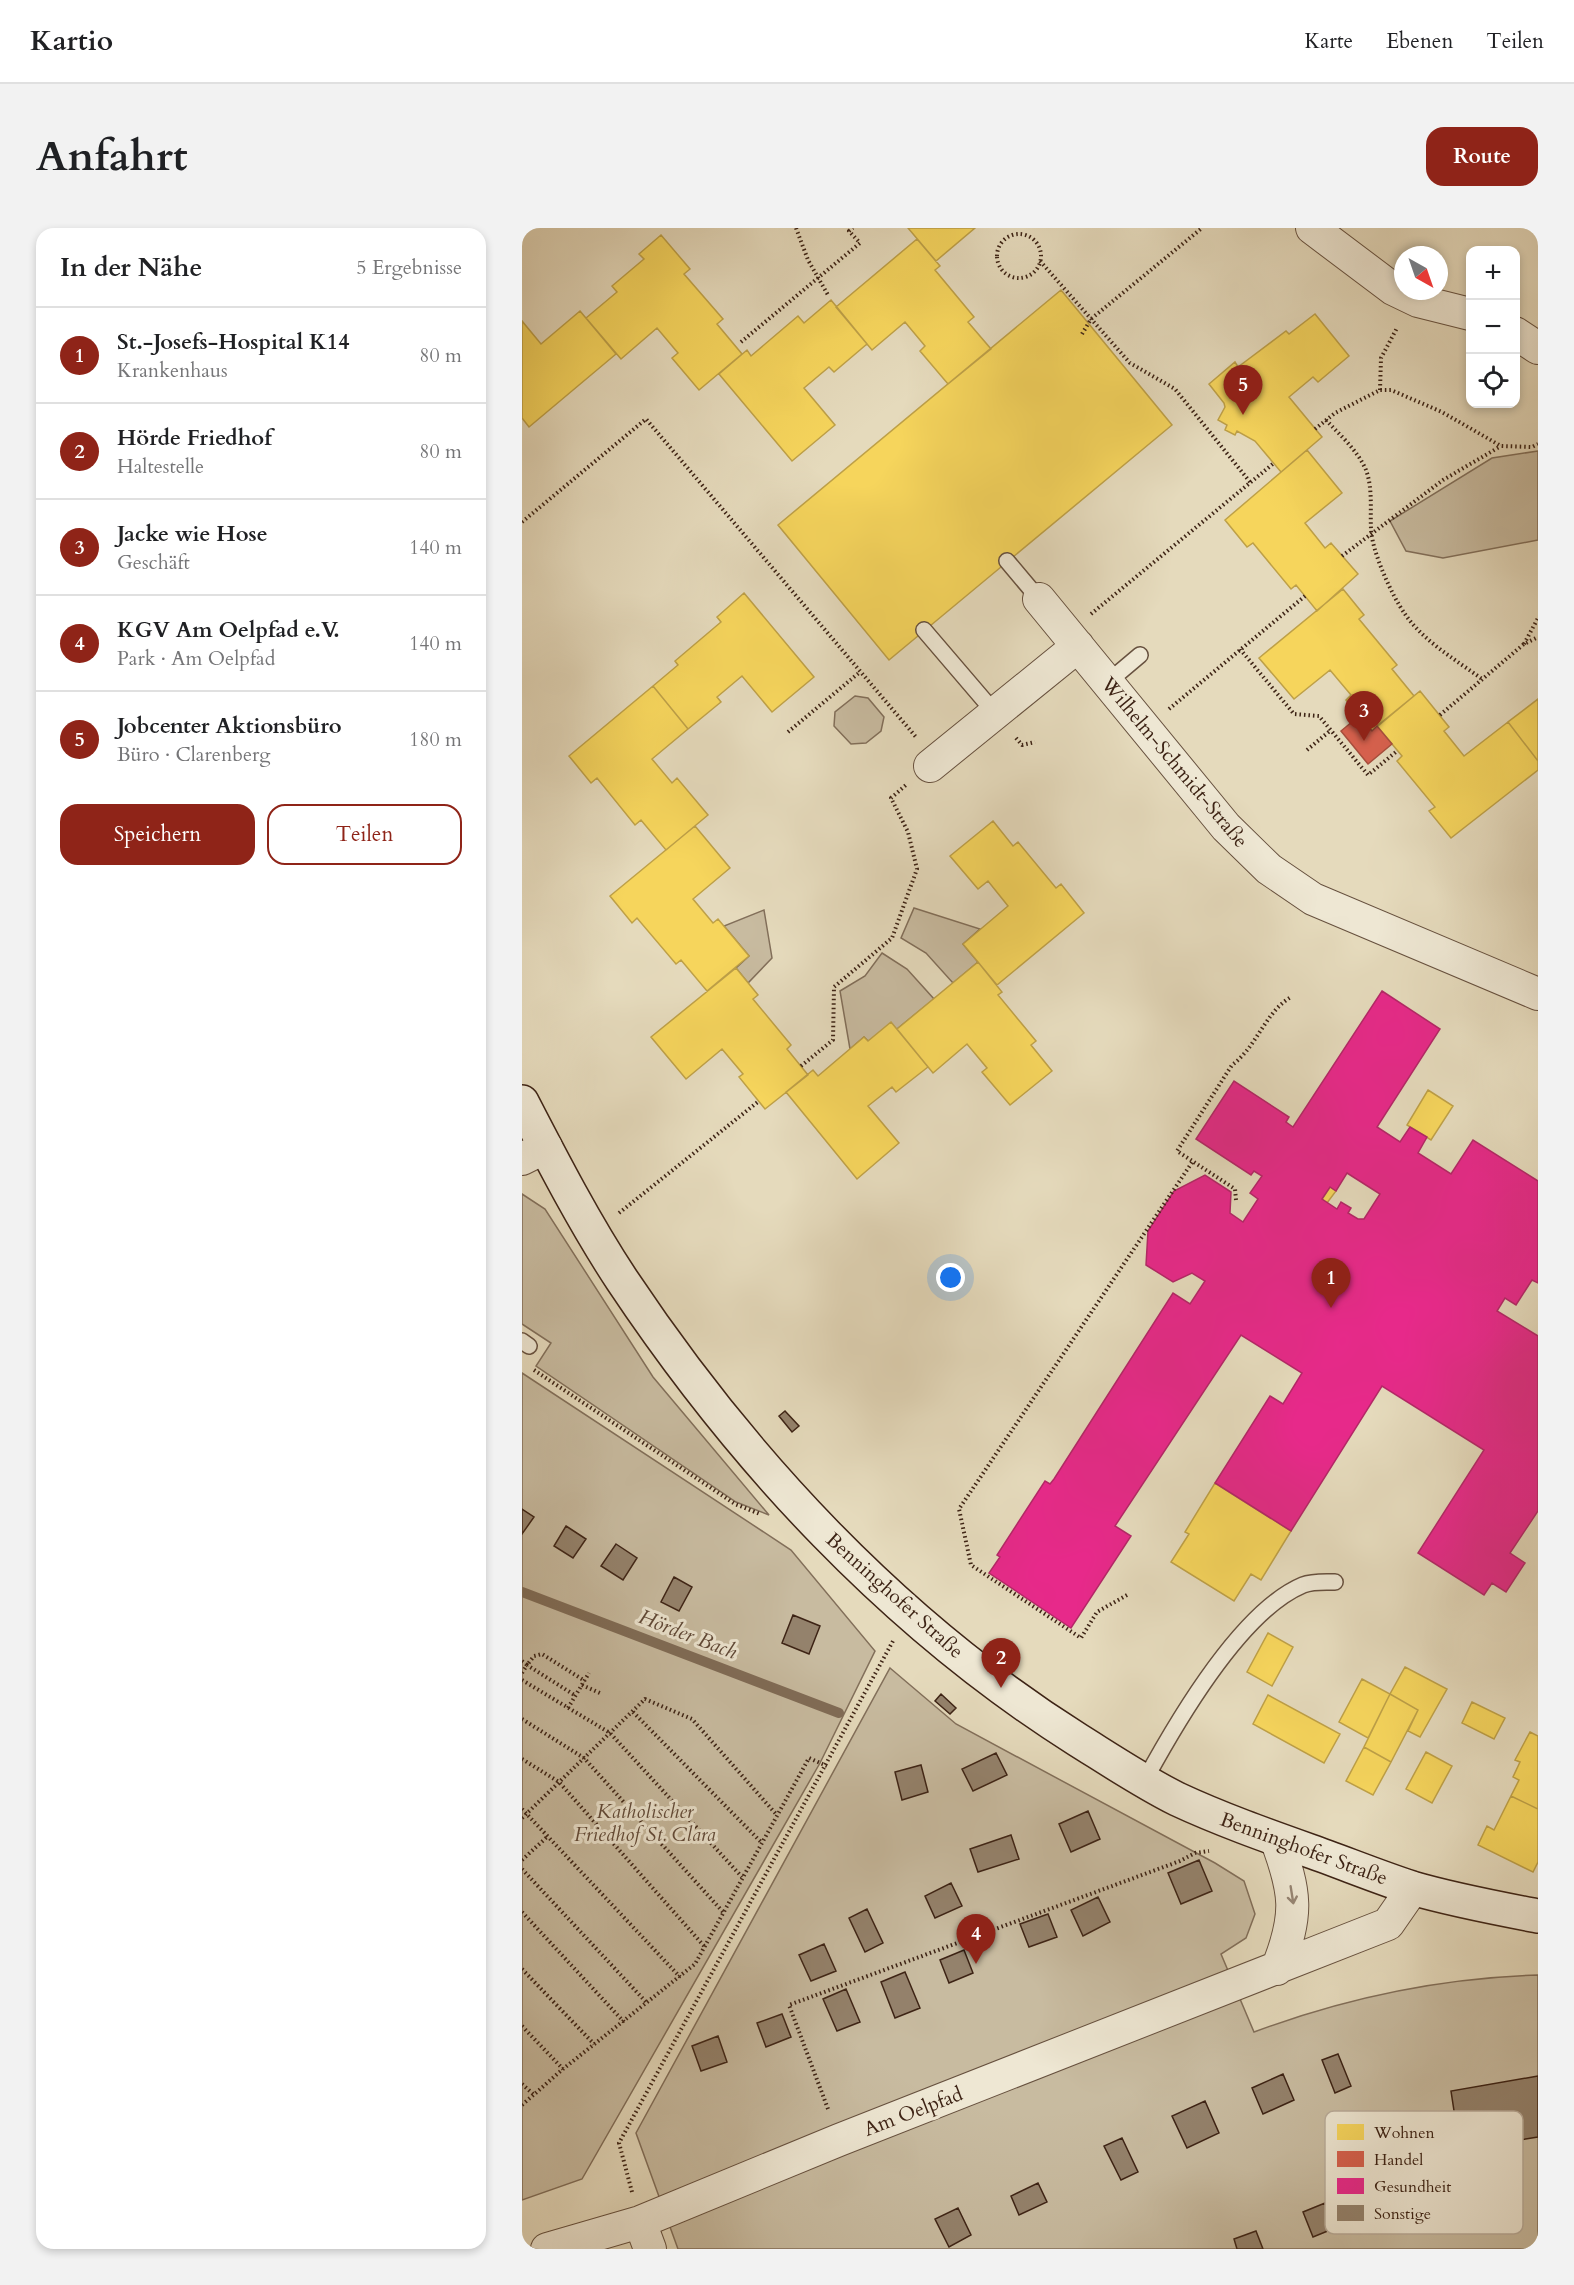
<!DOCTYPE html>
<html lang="de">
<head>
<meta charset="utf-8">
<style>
  body { margin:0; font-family:Cardo,serif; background:#f2f2f2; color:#202124 }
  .controls { position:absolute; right:18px; top:18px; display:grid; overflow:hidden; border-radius:12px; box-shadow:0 3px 9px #0003 }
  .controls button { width:54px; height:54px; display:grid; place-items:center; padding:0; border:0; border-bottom:2px solid #e0e0e0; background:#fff; color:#202124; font:30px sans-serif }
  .compass { position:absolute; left:872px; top:18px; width:54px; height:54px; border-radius:50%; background:#fff; box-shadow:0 3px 9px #0003; rotate:140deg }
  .you { position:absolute; left:429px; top:1050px; width:21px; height:21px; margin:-15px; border:4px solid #fff; border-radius:50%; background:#1a73e8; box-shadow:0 0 0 9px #1a73e833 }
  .badge { display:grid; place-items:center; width:39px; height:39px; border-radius:50%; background:#8f2418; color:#fff; font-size:20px; font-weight:700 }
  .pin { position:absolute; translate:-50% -50px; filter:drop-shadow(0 2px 3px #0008) }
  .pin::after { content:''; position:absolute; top:32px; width:21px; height:18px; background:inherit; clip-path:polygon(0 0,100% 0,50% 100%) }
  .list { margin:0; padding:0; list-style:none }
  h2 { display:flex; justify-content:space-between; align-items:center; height:78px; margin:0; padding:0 24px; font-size:26px }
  h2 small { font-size:20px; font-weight:400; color:#757577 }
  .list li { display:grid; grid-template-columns:39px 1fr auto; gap:18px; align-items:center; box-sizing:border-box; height:96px; padding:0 24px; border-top:2px solid #e0e0e0 }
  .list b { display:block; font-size:22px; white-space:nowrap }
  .list p { margin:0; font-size:20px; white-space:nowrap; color:#757577 }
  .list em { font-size:20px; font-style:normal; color:#757577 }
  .actions { display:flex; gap:12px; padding:18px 24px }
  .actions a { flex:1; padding:14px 0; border:2px solid #8f2418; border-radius:18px; text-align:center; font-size:21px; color:#8f2418 }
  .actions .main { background:#8f2418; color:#fff }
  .icon { flex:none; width:33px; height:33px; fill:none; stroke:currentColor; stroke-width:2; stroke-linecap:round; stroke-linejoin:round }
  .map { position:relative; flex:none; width:1016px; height:2021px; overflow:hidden; border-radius:18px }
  header { display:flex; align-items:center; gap:36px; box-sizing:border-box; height:84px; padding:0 30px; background:#fff; border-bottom:2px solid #e0e0e0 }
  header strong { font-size:28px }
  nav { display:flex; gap:33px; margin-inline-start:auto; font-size:21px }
  .intro { display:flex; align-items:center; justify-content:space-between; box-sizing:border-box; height:144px; padding:0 36px }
  h1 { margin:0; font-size:42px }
  .button { padding:15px 27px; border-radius:18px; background:#8f2418; color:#fff; font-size:21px; font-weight:700 }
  main { display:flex; gap:36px; padding:0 36px }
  aside { flex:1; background:#fff; border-radius:18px; box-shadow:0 3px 9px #0003 }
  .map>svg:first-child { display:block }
</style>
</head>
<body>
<header>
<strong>Kartio</strong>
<nav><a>Karte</a><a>Ebenen</a><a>Teilen</a></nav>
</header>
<div class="intro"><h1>Anfahrt</h1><a class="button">Route</a></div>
<main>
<aside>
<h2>In der Nähe<small>5 Ergebnisse</small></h2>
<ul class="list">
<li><span class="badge">1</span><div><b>St.-Josefs-Hospital K14</b><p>Krankenhaus</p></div><em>80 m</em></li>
<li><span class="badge">2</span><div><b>Hörde Friedhof</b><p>Haltestelle</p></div><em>80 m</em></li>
<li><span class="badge">3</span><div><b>Jacke wie Hose</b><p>Geschäft</p></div><em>140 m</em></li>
<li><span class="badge">4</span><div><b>KGV Am Oelpfad e.V.</b><p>Park · Am Oelpfad</p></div><em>140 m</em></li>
<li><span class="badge">5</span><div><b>Jobcenter Aktionsbüro</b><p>Büro · Clarenberg</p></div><em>180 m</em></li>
</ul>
<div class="actions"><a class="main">Speichern</a><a>Teilen</a></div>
</aside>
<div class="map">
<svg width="1016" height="2021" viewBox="0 0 1016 2021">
  <rect width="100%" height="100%" fill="#e5dabc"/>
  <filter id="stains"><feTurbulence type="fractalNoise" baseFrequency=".00333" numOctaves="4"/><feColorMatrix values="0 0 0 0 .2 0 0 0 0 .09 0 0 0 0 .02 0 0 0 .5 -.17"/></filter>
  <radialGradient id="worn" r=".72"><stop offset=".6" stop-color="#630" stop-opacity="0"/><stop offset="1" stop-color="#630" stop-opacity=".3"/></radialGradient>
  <path fill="#c8bba0" stroke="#826f5a" stroke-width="1.5" d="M1016,223V312L921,330L884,323L868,293L970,230Z
    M333,468L346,470L362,489L359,503L344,515L329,516L312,498L313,484Z
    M392,680L458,701L441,716L456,734L431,755L404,725L379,710Z
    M242,682L250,730L226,755L214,740L227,728L202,698Z
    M360,725L385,741L412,771L375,801L346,813L342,809L328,821L318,763L343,748Z
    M0,966L23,981L131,1149L247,1287L214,1274L14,1138L29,1115L0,1096Z
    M0,1145L269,1322L353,1423L298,1535L60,1951L0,1972Z
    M368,1440L434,1496L693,1635L722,1653L733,1686L724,1710L699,1726L732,1804C823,1770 919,1750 1016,1747V2019L1010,2021H156L114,1905Z"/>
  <path fill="#f6d55c" stroke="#bea047" stroke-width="1.5" d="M386,0H453L414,33Z
    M139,7L168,41L162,46L201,91L195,96L220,126L177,162L150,130L156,125L135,100L99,131L64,90L95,64L90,58L122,31L117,26Z
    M395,11L418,38L413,42L452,89L446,94L469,121L426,156L398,123L403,118L383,94L350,122L314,79Z
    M539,62L650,197L367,432L256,297Z
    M309,72L345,116L312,144L307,139L282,160L313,197L270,233L197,146L225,122L229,128L276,88L282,95Z
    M58,83L94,126L7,199L0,190V93L19,116Z
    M793,86L827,128L796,154L791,149L767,169L800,209L759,244L733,213L715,203L713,207L703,202L705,197L696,192L703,179L702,175L687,156L713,134L716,139L764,103L767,106Z
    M785,222L820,265L783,295L803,320L809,315L836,346L795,383L774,357L769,361L731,315L725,319L703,292Z
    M821,361L842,387L837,391L875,437L870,441L892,468L850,503L824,472L829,467L808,442L772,471L737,430Z
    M222,365L292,449L250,484L220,448L195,469L199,474L166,501L131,458L156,437L153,433L199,394L195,389Z
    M131,458L166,501L130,531L150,555L155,550L186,587L144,622L119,592L113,597L75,550L69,555L47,528Z
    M898,463L927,499L922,503L942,528L986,494L1016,533V542L929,610L907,583L913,579L875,533L880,528L855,498Z
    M1016,471V533L986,494Z
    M471,593L491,618L496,614L534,660L539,656L562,685L475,757L441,716L486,678L466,653L456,661L428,628Z
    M173,598L208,640L171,671L191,695L196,691L227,728L185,763L159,732L154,736L115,690L110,695L88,668Z
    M456,734L480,764L476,767L514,813L509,817L530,843L488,877L460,844L465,840L445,816L411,845L375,801Z
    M214,740L236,767L231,771L269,817L265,821L286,847L243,881L217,849L221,846L200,821L164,851L129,809Z
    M369,794L406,839L374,864L370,859L346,878L377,915L335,951L264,864L291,842L296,848L342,809L346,813Z
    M906,862L931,878L909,912L885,897Z
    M808,959L814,963L805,975L800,971Z
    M693,1255L769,1303L739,1352L729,1346L712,1373L649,1334L667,1306L663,1304Z
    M746,1405L771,1419L750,1458L725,1444Z
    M883,1439L925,1461L898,1509L886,1503L896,1482L868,1466Z
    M840,1451L868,1466L846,1510L817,1494Z
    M868,1466L896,1482L869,1534L842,1519Z
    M746,1467L818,1506L802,1535L731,1496Z
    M950,1474L983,1490L972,1511L940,1495Z
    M1008,1504L1016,1508V1581L989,1568L997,1552L991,1549L998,1534L993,1532Z
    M842,1519L869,1534L851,1567L824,1553Z
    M904,1524L930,1538L910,1575L884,1561Z
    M989,1568L1016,1581V1634L1011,1644L956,1617L965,1598L972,1602Z"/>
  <path fill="#d6604d" stroke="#a84e3c" stroke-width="1.5" d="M837,488L850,503L855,498L870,516L846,536L819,503Z"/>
  <path fill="#e7298a" stroke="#b42767" stroke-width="1.5" fill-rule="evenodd" d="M860,763L918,801L855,899L878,914L888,899L905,909L896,925L929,946L951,912L1016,953V1055L1010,1052L994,1077L983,1070L975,1083L1016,1108V1283L988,1325L1003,1335L984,1364L970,1355L962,1367L896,1325L962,1222L860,1158L769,1303L693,1255L748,1168L761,1176L780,1145L719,1107L593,1298L609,1308L549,1400L467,1345L478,1329L475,1327L523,1253L528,1256L532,1251L651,1065L668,1076L683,1053L670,1045L651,1054L624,1037L626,1003L652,963L683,947L709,964L708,985L721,994L736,971L728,965L740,948L732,943L729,947L674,911L712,853L767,889L764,894L771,899ZM825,945L858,966L842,991H836L826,985L829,980L819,974L815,981L800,971L808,959L814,963Z"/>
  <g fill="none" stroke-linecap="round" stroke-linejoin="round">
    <path stroke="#806c57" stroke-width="10" d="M0,1364L317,1485"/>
  </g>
  <path fill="#94826c" stroke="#3d2315" stroke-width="1.5" d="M263,1183L277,1198L270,1204L257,1188Z
    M0,1281L12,1289L0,1306Z
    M44,1298L64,1311L51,1330L32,1318Z
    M94,1316L115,1330L101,1352L79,1338Z
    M152,1349L170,1359L157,1383L139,1374Z
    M271,1387L298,1398L287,1426L260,1415Z
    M419,1466L434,1480L428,1486L413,1473Z
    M474,1525L485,1547L451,1563L440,1541Z
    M399,1537L406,1564L380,1572L373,1544Z
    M566,1583L578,1611L549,1624L537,1596Z
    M489,1607L497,1631L456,1644L448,1621Z
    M677,1632L690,1663L659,1676L646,1645Z
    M429,1655L440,1678L413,1690L403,1668Z
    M576,1669L588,1694L561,1708L549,1682Z
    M345,1681L361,1715L343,1724L327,1690Z
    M526,1686L535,1709L507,1719L498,1696Z
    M302,1716L314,1743L289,1753L277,1727Z
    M442,1722L451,1745L427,1755L418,1732Z
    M383,1744L398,1780L373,1790L359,1754Z
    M324,1761L338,1794L315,1803L301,1771Z
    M260,1786L269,1809L244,1819L235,1795Z
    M196,1808L205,1834L179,1843L170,1818Z
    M816,1826L829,1858L813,1865L800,1832Z
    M761,1846L772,1872L741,1886L730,1860Z
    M1016,1848V1909L938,1922L929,1863Z
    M683,1873L697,1905L665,1920L650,1888Z
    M600,1910L616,1944L599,1952L582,1918Z
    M516,1955L525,1974L497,1987L489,1968Z
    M803,1975L813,2000L791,2009L781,1984Z
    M436,1980L449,2007L427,2019L413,1991Z
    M734,2003L741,2021H715L712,2011Z"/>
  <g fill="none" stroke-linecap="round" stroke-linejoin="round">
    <g stroke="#67513f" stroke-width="18">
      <path id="service" d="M485,333L517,371
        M402,402L473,485
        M586,454L618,427
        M0,1113L7,1118
        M623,1552C654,1495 719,1383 781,1357C791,1353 802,1354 813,1354"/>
    </g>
    <g stroke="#67513f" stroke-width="34">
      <path id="minor" d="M790,0L871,61L896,73L948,86
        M993,105L1016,120
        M517,371L704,599L747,641L791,671L1016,766
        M408,538L556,418
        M0,931L24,919
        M754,1611C774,1664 777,1687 755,1741
        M118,1994L128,2021
        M25,2021L118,1994L317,1912L866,1696L891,1660"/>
    </g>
    <g stroke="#3d2315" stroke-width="36">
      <path id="secondary" d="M0,874C31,934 63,996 100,1052C220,1232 372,1396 556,1512C588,1532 621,1554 655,1571C698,1591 743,1607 788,1623C822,1635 856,1649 890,1660C931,1672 974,1680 1016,1688"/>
    </g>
    <path stroke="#3d2315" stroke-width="4" stroke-dasharray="1.5 3" stroke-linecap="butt" d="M274,0L286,32L306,67
      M475 28a22 22 0 1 1 44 0a22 22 0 1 1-44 0Z
      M518,33L608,135L653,161L728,254
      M560,106L569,91L680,0
      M219,114L338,15L327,3L331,0
      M858,162L859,130L875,100
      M804,192C818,207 836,223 844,242C851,261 848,282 849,301C850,324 870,368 883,386C901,413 934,432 960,451
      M793,201L813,185L858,162H869L920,184L979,218L1010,219L1016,216
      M0,294L124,191L394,509
      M820,328L921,252L979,218
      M569,386L752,235
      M1002,416L1016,390
      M718,421L772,486L797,488L846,547L875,523
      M647,481L783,368
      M918,487L1002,416L1016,409
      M266,504L338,444
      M494,510L500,517L513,514
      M785,522L809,502
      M279,838L311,812L312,759L370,710L395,641L386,604L369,570L384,557
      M714,972L713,961L655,923L710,837C735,819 743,784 769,769
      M97,985L237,873
      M12,1142L213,1276L238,1286
      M605,1367L575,1384L559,1410L449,1337L437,1281L671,933
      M0,1433L5,1437L12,1428L20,1426L63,1453
      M0,1445L5,1437L54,1468
      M0,1452L88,1505L220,1649
      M60,1457L80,1466
      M46,1480L67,1445
      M111,1484L239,1614
      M0,1491L62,1530L201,1684
      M0,1531L37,1554L182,1718
      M0,1581L158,1749
      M0,1590L123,1471L170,1491L254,1586
      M0,1632L26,1608
      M0,1641L125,1775
      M0,1684L102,1794
      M0,1741L72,1816
      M0,1798L41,1841
      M0,1856L11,1866
      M0,1877L41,1841L173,1736L287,1530L305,1538
      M306,1881L267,1777L658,1633L673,1625L687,1623
      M110,1964L97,1915L371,1413"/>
    <use href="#service" stroke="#eee7d3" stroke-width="15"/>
    <use href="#minor" stroke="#eee7d3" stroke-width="32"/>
    <use href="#secondary" stroke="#eee7d3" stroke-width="33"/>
  </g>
  <defs><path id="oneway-shaft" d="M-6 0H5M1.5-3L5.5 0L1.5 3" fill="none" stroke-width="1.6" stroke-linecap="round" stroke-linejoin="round" transform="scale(1.5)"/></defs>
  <use stroke="#968574" href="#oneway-shaft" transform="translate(770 1667) rotate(81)"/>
  <g text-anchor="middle" stroke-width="6" stroke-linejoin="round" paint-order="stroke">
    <g font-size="20" fill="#3d2315" stroke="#eee7d3">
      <text transform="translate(653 534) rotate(50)" y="7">Wilhelm-Schmidt-Straße</text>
      <text transform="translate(373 1367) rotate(42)" y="7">Benninghofer Straße</text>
      <text transform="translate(782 1620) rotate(20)" y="7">Benninghofer Straße</text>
      <text transform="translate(391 1883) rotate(-21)" y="7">Am Oelpfad</text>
    </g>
    <g font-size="20" font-style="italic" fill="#604938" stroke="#eee7d3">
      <text x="123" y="1590">Katholischer<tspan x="123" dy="23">Friedhof St. Clara</tspan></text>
    </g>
    <g font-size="21" font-style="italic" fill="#5e4736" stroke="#eee7d3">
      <text transform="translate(166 1406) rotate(21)" y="7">Hörder Bach</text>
    </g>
  </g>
  <rect x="803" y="1883" width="198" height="123" rx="9" fill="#eee7d3" stroke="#b9ac9a" stroke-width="1.5"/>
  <rect x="815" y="1896" width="27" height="16" fill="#f6d55c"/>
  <rect x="815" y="1923" width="27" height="16" fill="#d6604d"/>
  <rect x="815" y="1950" width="27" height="16" fill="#e7298a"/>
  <rect x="815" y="1977" width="27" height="16" fill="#94826c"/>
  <g font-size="16" fill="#3d2315">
    <text x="852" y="1910">Wohnen</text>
    <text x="852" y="1937">Handel</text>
    <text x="852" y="1964">Gesundheit</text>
    <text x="852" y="1991">Sonstige</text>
  </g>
  <rect width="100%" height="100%" filter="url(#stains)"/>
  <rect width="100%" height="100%" fill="url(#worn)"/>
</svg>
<div class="controls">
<button>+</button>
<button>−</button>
<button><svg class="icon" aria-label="locate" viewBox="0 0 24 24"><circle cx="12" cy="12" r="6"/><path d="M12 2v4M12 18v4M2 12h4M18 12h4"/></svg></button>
</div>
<svg class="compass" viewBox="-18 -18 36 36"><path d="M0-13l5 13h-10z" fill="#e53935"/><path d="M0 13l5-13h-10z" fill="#757577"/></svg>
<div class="you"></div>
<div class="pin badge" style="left:809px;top:1080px">1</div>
<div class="pin badge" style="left:479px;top:1460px">2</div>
<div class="pin badge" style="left:842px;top:513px">3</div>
<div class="pin badge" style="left:454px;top:1736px">4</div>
<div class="pin badge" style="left:721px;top:187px">5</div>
</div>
</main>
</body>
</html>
